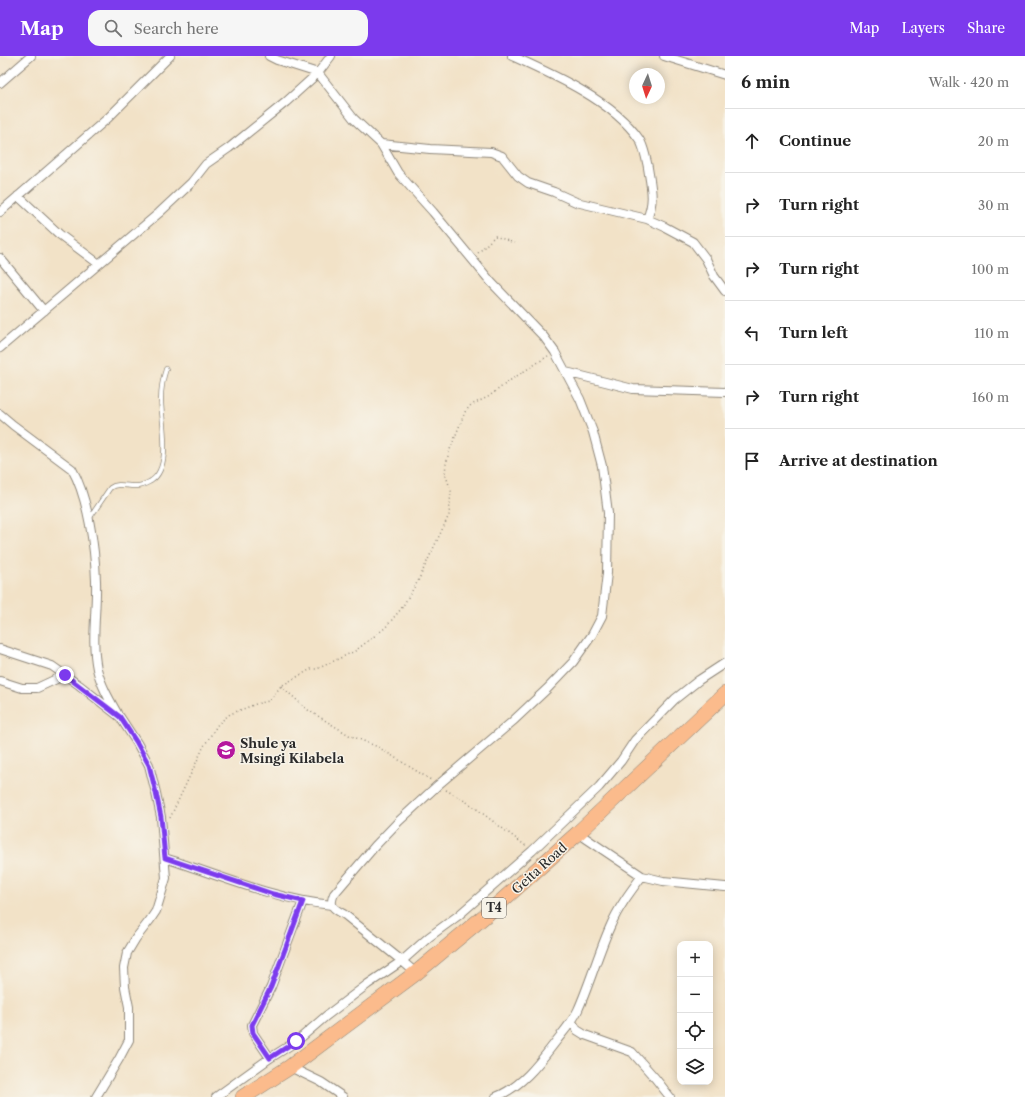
<!DOCTYPE html>
<html lang="en">
<head>
<meta charset="utf-8">
<style>
  body { margin:0; font-family:"Libre Caslon Text",serif; background:#f6f6f6; color:#222 }
  .controls { position:absolute; right:12px; bottom:12px; display:grid; overflow:hidden; border-radius:8px; box-shadow:0 2px 10px #0003 }
  .controls button { width:36px; height:36px; display:grid; place-items:center; padding:0; border:0; border-bottom:1px solid #e0e0e0; background:#fff; color:#222; font:20px sans-serif }
  .compass { position:absolute; left:629px; top:12px; width:36px; height:36px; border-radius:50%; background:#fff; box-shadow:0 2px 10px #0003; rotate:184deg }
  .stop { position:absolute; width:12px; height:12px; margin:-9px; border:3px solid #7c3aed; border-radius:50%; background:#fff }
  .stop.end { background:#7c3aed; border-color:#fff; box-shadow:0 1px 4px #0008 }
  .list { margin:0; padding:0; list-style:none }
  h2 { display:flex; justify-content:space-between; align-items:center; height:52px; margin:0; padding:0 16px; font-size:17px }
  h2 small { font-size:13px; font-weight:400; color:#767676 }
  .list li { display:grid; grid-template-columns:26px 1fr auto; gap:12px; align-items:center; box-sizing:border-box; height:64px; padding:0 16px; border-top:1px solid #e0e0e0 }
  .list b { display:block; font-size:15px; white-space:nowrap }
  .list em { font-size:13px; font-style:normal; color:#767676 }
  .icon { flex:none; width:22px; height:22px; fill:none; stroke:currentColor; stroke-width:2; stroke-linecap:round; stroke-linejoin:round }
  .map { position:relative; flex:none; width:725px; height:1041px; overflow:hidden }
  header { display:flex; align-items:center; gap:24px; box-sizing:border-box; height:56px; padding:0 20px; background:#7c3aed; color:#fff }
  header strong { font-size:19px }
  nav { display:flex; gap:22px; margin-inline-start:auto; font-size:14px }
  .search { width:280px; height:36px; background:#f6f6f6; display:flex; align-items:center; gap:10px; box-sizing:border-box; padding:0 14px; border-radius:12px; color:#767676; font-size:15px }
  main { display:flex }
  aside { flex:1; background:#fff }
  .map>svg:first-child { display:block }
</style>
</head>
<body>
<header>
<strong>Map</strong>
<div class="search"><svg class="icon" aria-label="search" viewBox="0 0 24 24"><circle cx="10" cy="10" r="6"/><path d="M15 15l6 6"/></svg>Search here</div>
<nav><a>Map</a><a>Layers</a><a>Share</a></nav>
</header>
<main>
<div class="map">
<svg width="725" height="1041" viewBox="0 0 725 1041">
  <rect width="100%" height="100%" fill="#f7f3e8"/>
  <filter id="ink" filterUnits="userSpaceOnUse"><feTurbulence type="fractalNoise" baseFrequency=".025" numOctaves="2"/><feDisplacementMap in="SourceGraphic" scale="8" xChannelSelector="R" yChannelSelector="G"/><feConvolveMatrix kernelMatrix="1 2 1 2 8 2 1 2 1" color-interpolation-filters="sRGB"/></filter>
  <filter id="wash" filterUnits="userSpaceOnUse"><feTurbulence type="fractalNoise" baseFrequency=".012" numOctaves="4" result="noise"/><feDisplacementMap in="SourceGraphic" scale="16" xChannelSelector="R" yChannelSelector="G"/><feGaussianBlur stdDeviation="0.9" result="paint"/><feColorMatrix in="noise" values="0 0 0 0 0 0 0 0 0 0 0 0 0 0 0 0 0 1.4 0 .05"/><feComposite in="paint" operator="in"/></filter>
  <g filter="url(#wash)">
    <rect width="100%" height="100%" fill="#f2e2c7"/>
  </g>
  <g filter="url(#ink)">
    <g fill="none" stroke-linecap="round" stroke-linejoin="round">
      <g stroke="#8e8679" stroke-width="5.5">
        <path id="lane" d="M89,463L110,432C118,426 128,431 137,430C142,430 147,427 151,425C173,411 161,364 161,343C161,333 163,322 166,313"/>
      </g>
      <g stroke="#8e8679" stroke-width="10">
        <path id="street" d="M269,0L277,4L318,17L354,63L381,88L398,117L433,156L491,226L544,281L555,296L580,343L593,376L602,410L608,457L607,517L602,560L592,579L573,606L547,633L513,665L438,729L399,765L375,790L334,838C328,851 335,853 345,859L402,905L416,917
          M512,0C554,19 613,45 639,83C644,90 648,110 649,118C652,136 654,146 647,163
          M664,0L725,19
          M0,27L31,0
          M381,88L430,93L491,96L502,100L518,120L528,127L554,136L576,146L647,163L665,171L693,186L706,203L714,220L725,235
          M18,140L59,178L99,208
          M0,156L108,62L170,0
          M0,202L44,255
          M0,292L159,157L191,127L206,108L229,92L286,46L318,17L331,0
          M566,316L633,333L725,336
          M0,358L13,369L72,413C88,441 95,492 96,525C97,554 91,584 97,613C101,629 109,643 117,657
          M0,593L52,610L79,629L120,661L137,687L149,709L156,737L161,761L166,822L156,855L150,864L136,882L127,897L124,912L125,931L129,951V984L119,1003L96,1041
          M0,625L22,632H37L65,619
          M578,777L642,820L663,825L725,831
          M165,802C218,819 276,844 332,849
          M572,966L577,974L585,979L632,996L655,1022L670,1041
          M270,1002L253,977L252,969L271,931L303,845
          M290,1011L321,1026L343,1041
          M216,1041L270,1002L297,985L326,960L368,928L402,905L429,881L459,859L532,795L599,731L621,705L635,684L675,643L699,624L725,607
          M496,1041C523,1030 540,1006 557,984C565,974 573,965 578,954C590,927 598,898 610,871C618,852 630,836 642,820"/>
      </g>
      <g stroke="#8e8679" stroke-width="16">
        <path id="highway" d="M243,1041L290,1011L416,917L487,858L578,777L725,638"/>
      </g>
      <path stroke="#8e8679" stroke-width="1.5" stroke-dasharray="1 3" stroke-linecap="butt" d="M478,197L495,180L514,187
        M281,630L308,654L349,679L378,691L431,724
        M446,734L470,748L526,790
        M170,762L204,690L218,668L230,658L256,648L269,645L281,630L311,613H317L355,595L385,572L401,553L418,525L449,459L451,435L445,417L446,408L449,396L465,356L471,349L488,341L512,323L548,300"/>
      <use href="#lane" stroke="#fff" stroke-width="4"/>
      <use href="#street" stroke="#fff" stroke-width="8"/>
      <use href="#highway" stroke="#fbbb8c" stroke-width="15"/>
    </g>
  </g>
  <g fill="none" stroke-linecap="round" stroke-linejoin="round" filter="url(#ink)">
    <path stroke="#7c3aed" stroke-width="5" d="M65,619L120,661L137,687L149,709L156,737L161,761L165,802L273,838L303,845L271,931L252,969L253,977L270,1002L296,985"/>
  </g>
  <defs>
    <g id="school-disc" transform="scale(1)"><circle r="9.5" fill="#b5179e" stroke="#f7f3e8"/><path d="M0-5L7-2L0 1L-7-2ZM-4 1L0 2.5L4 1V4Q0 6-4 4Z" fill="#fff"/></g>
  </defs>
  <g fill-rule="evenodd">
    <use href="#school-disc" x="226" y="694"/>
  </g>
  <g text-anchor="middle" stroke-width="3" stroke-linejoin="round" paint-order="stroke">
    <rect fill="#f7f3e8" stroke="#686764" stroke-width="1" x="482" y="842" width="24" height="20" rx="3"/>
    <g font-size="12" font-weight="bold" fill="#2b2b2b">
      <text x="494" y="856">T4</text>
    </g>
    <g font-size="13" font-weight="bold" fill="#2b2b2b" stroke="#f7f3e8" text-anchor="start">
      <text x="240" y="692">Shule ya<tspan x="240" dy="15">Msingi Kilabela</tspan></text>
    </g>
    <g font-size="13" fill="#2b2b2b" stroke="#f7f3e8">
      <text transform="translate(539 812) rotate(-42)" y="5">Geita Road</text>
    </g>
  </g>
</svg>
<div class="controls">
<button>+</button>
<button>−</button>
<button><svg class="icon" aria-label="locate" viewBox="0 0 24 24"><circle cx="12" cy="12" r="6"/><path d="M12 2v4M12 18v4M2 12h4M18 12h4"/></svg></button>
<button><svg class="icon" aria-label="layers" viewBox="0 0 24 24"><path d="M12 4l9 5-9 5-9-5zM3 14l9 5 9-5"/></svg></button>
</div>
<svg class="compass" viewBox="-18 -18 36 36"><path d="M0-13l5 13h-10z" fill="#e53935"/><path d="M0 13l5-13h-10z" fill="#767676"/></svg>
<div class="stop" style="left:296px;top:985px"></div>
<div class="stop end" style="left:65px;top:619px"></div>
</div>
<aside>
<h2>6 min<small>Walk · 420 m</small></h2>
<ul class="list">
<li><svg class="icon" aria-label="ahead" viewBox="0 0 24 24"><path d="M12 20V5M6 11l6-6 6 6"/></svg><div><b>Continue</b></div><em>20 m</em></li>
<li><svg class="icon" aria-label="right" viewBox="0 0 24 24"><path d="M7 20v-9h11M14 6l5 5-5 5"/></svg><div><b>Turn right</b></div><em>30 m</em></li>
<li><svg class="icon" aria-label="right" viewBox="0 0 24 24"><path d="M7 20v-9h11M14 6l5 5-5 5"/></svg><div><b>Turn right</b></div><em>100 m</em></li>
<li><svg class="icon" aria-label="left" viewBox="0 0 24 24"><path d="M17 20v-9H6M10 6l-5 5 5 5"/></svg><div><b>Turn left</b></div><em>110 m</em></li>
<li><svg class="icon" aria-label="right" viewBox="0 0 24 24"><path d="M7 20v-9h11M14 6l5 5-5 5"/></svg><div><b>Turn right</b></div><em>160 m</em></li>
<li><svg class="icon" aria-label="arrive" viewBox="0 0 24 24"><path d="M6 21V4h12l-3 4 3 4H6"/></svg><div><b>Arrive at destination</b></div></li>
</ul>
</aside>
</main>
</body>
</html>
